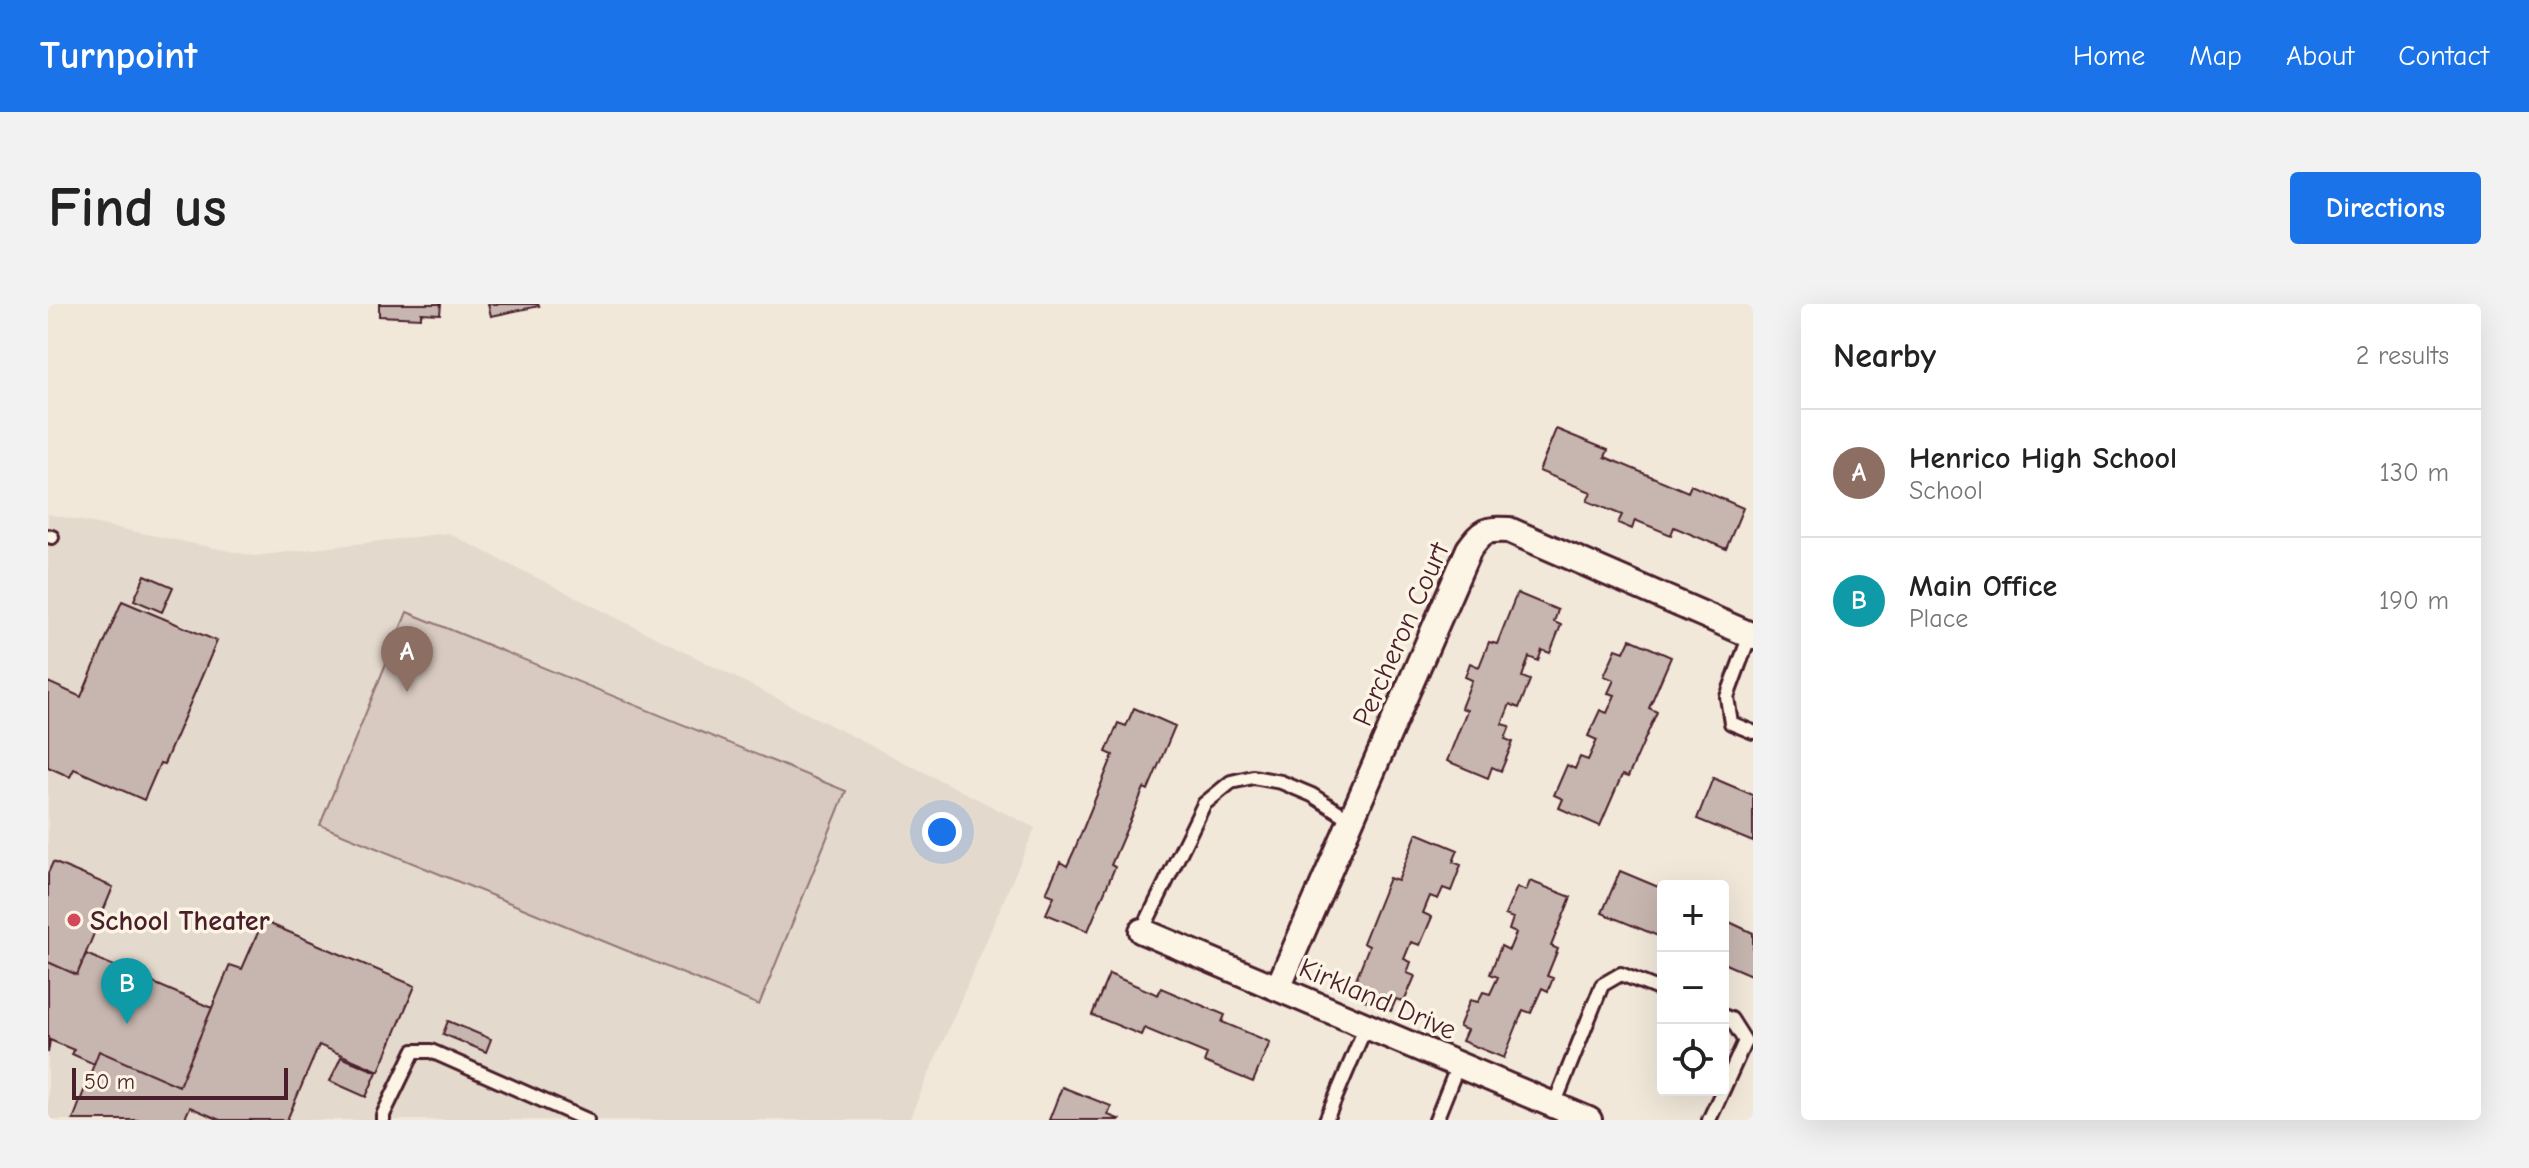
<!DOCTYPE html>
<html lang="en">
<head>
<meta charset="utf-8">
<style>
  body { margin:0; font-family:"Comic Neue",sans-serif; background:#f2f2f2; color:#222 }
  .controls { position:absolute; right:24px; bottom:24px; display:grid; overflow:hidden; border-radius:8px; box-shadow:0 8px 32px #0002 }
  .controls button { width:72px; height:72px; display:grid; place-items:center; padding:0; border:0; border-bottom:2px solid #e0e0e0; background:#fff; color:#222; font:40px sans-serif }
  .scale { position:absolute; left:24px; bottom:20px; width:216px; box-sizing:border-box; padding-left:8px; border:4px solid #4a1f2b; border-top:0; font-size:22px; line-height:28px; white-space:nowrap; color:#4a1f2b; -webkit-text-stroke:6px #fcf5e5; paint-order:stroke }
  .you { position:absolute; left:894px; top:528px; width:28px; height:28px; margin:-20px; border:6px solid #fff; border-radius:50%; background:#1a73e8; box-shadow:0 0 0 12px #1a73e833 }
  .badge { display:grid; place-items:center; width:52px; height:52px; border-radius:50%; background:#1a73e8; color:#fff; font-size:26px; font-weight:700 }
  .pin { position:absolute; translate:-50% -66px; filter:drop-shadow(0 2px 4px #0008) }
  .pin::after { content:''; position:absolute; top:42px; width:28px; height:24px; background:inherit; clip-path:polygon(0 0,100% 0,50% 100%) }
  .list { margin:0; padding:0; list-style:none }
  h2 { display:flex; justify-content:space-between; align-items:center; height:104px; margin:0; padding:0 32px; font-size:34px }
  h2 small { font-size:26px; font-weight:400; color:#767676 }
  .list li { display:grid; grid-template-columns:52px 1fr auto; gap:24px; align-items:center; box-sizing:border-box; height:128px; padding:0 32px; border-top:2px solid #e0e0e0 }
  .list b { display:block; font-size:30px; white-space:nowrap }
  .list p { margin:0; font-size:26px; white-space:nowrap; color:#767676 }
  .list em { font-size:26px; font-style:normal; color:#767676 }
  .icon { flex:none; width:44px; height:44px; fill:none; stroke:currentColor; stroke-width:2; stroke-linecap:round; stroke-linejoin:round }
  .map { position:relative; flex:none; width:1705px; height:816px; overflow:hidden; border-radius:8px }
  header { display:flex; align-items:center; gap:48px; box-sizing:border-box; height:112px; padding:0 40px; background:#1a73e8; color:#fff }
  header strong { font-size:38px }
  nav { display:flex; gap:44px; margin-inline-start:auto; font-size:28px }
  .intro { display:flex; align-items:center; justify-content:space-between; box-sizing:border-box; height:192px; padding:0 48px }
  h1 { margin:0; font-size:56px }
  .button { padding:20px 36px; border-radius:8px; background:#1a73e8; color:#fff; font-size:28px; font-weight:700 }
  main { display:flex; gap:48px; padding:0 48px }
  aside { flex:1; background:#fff; border-radius:8px; box-shadow:0 8px 32px #0002 }
  .map>svg:first-child { display:block }
</style>
</head>
<body>
<header>
<strong>Turnpoint</strong>
<nav><a>Home</a><a>Map</a><a>About</a><a>Contact</a></nav>
</header>
<div class="intro"><h1>Find us</h1><a class="button">Directions</a></div>
<main>
<div class="map">
<svg width="1705" height="816" viewBox="0 0 1705 816">
  <rect width="100%" height="100%" fill="#f1e8da"/>
  <filter id="ink" filterUnits="userSpaceOnUse"><feTurbulence type="fractalNoise" baseFrequency=".0125" numOctaves="2"/><feDisplacementMap in="SourceGraphic" scale="16" xChannelSelector="R" yChannelSelector="G"/><feConvolveMatrix kernelMatrix="1 2 1 2 8 2 1 2 1" color-interpolation-filters="sRGB"/></filter>
  <g filter="url(#ink)">
    <path fill="#e4d9cd" d="M0,210L206,252L400,229L987,524L861,816H0Z"/>
    <path fill="#d8cac0" stroke="#917476" stroke-width="2" d="M359,308L798,487L711,701L272,521Z"/>
    <path fill="#c7b6af" stroke="#4a1f2b" stroke-width="2" d="M331,0H393L392,10L373,9V14L331,12Z
      M440,0H490L491,2L443,12Z
      M1508,125L1560,146L1557,153L1640,188L1643,181L1695,204L1678,245L1626,223L1623,231L1587,216L1584,225L1570,219L1574,211L1539,197L1543,188L1491,167Z
      M97,271L125,283L114,308L86,296Z
      M1469,289L1510,306L1506,318L1513,321L1502,349L1494,346L1490,357L1481,353L1474,373L1482,376L1471,404L1462,400L1454,420L1462,422L1457,435L1465,438L1453,467L1444,463L1440,474L1399,457L1419,406L1413,404L1424,376L1417,373L1422,359L1431,363L1441,338L1449,340Z
      M74,297L169,337L116,460L112,459L96,496L26,465L22,473L0,463V378L33,393Z
      M1582,335L1623,353L1601,404L1609,408L1580,473L1574,471L1552,522L1511,504L1515,495L1506,491L1519,461L1527,465L1532,453L1540,456L1549,436L1540,432L1552,406L1559,409L1567,391L1560,389L1566,376L1556,372L1568,345L1576,348Z
      M1086,404L1127,422L1100,486L1096,484L1063,561L1067,563L1040,627L998,610L1006,592L998,589L1012,558L1019,562L1026,547L1065,451L1058,448L1070,419L1078,422Z
      M1665,474L1705,491V538L1649,515Z
      M1369,529L1410,546L1405,558L1413,561L1403,587L1395,584L1390,595L1382,592L1375,609L1384,613L1372,641L1363,638L1356,655L1363,658L1359,669L1367,672L1356,698L1348,695L1343,707L1302,690L1321,642L1315,639L1341,574L1350,577Z
      M5,558L65,583L29,671L0,658V569Z
      M1572,567L1615,585V634L1554,609Z
      M1482,577L1523,593L1503,642L1510,645L1499,672L1505,674L1500,687L1494,684L1483,709L1475,706L1456,754L1414,737L1419,726L1411,723L1422,696L1430,698L1435,688L1442,690L1450,673L1442,670L1453,642L1461,646L1468,629L1461,626L1465,614L1457,611L1469,583L1478,587Z
      M1675,615L1705,629V672L1675,659Z
      M215,617L367,682L331,767L271,741L239,816H172L142,803L136,816H25L51,747L131,782L182,661L194,665Z
      M38,650L164,704L131,782L51,747L46,760L24,750L26,746L2,736L0,749V658L29,671Z
      M1061,670L1110,691L1113,684L1177,711L1174,718L1222,738L1205,778L1156,758L1159,750L1096,724L1093,731L1044,711Z
      M400,717L443,735L438,748L395,730Z
      M293,753L329,768L318,793L282,777Z
      M1014,783L1063,802L1060,811L1073,816H1001Z"/>
    <g fill="none" stroke-linecap="round" stroke-linejoin="round">
      <g stroke="#4a1f2b" stroke-width="18">
        <path id="service" d="M0,232L4,233
          M1702,331L1679,393L1683,419L1705,428
          M1094,627L1156,500L1183,478L1205,473L1233,478L1264,491L1303,516
          M1675,712L1683,715L1697,737L1675,786
          M1506,801L1554,681L1573,670L1615,687
          M335,816V811L366,747H383L539,816
          M1278,816L1318,722
          M1388,816L1410,761
          M1661,816L1675,786"/>
      </g>
      <g stroke="#4a1f2b" stroke-width="30">
        <path id="minor" d="M1094,627L1541,816
          M1230,684L1421,245C1435,226 1437,225 1461,226L1705,332"/>
      </g>
      <use href="#service" stroke="#fcf5e5" stroke-width="12"/>
      <use href="#minor" stroke="#fcf5e5" stroke-width="24"/>
    </g>
  </g>
  <circle fill="#d1495b" stroke="#fcf5e5" stroke-width="3" cx="26" cy="616" r="8"/>
  <g text-anchor="middle" stroke-width="7" stroke-linejoin="round" paint-order="stroke">
    <g font-size="28" fill="#4a1f2b" stroke="#fcf5e5">
      <text transform="translate(1352 330) rotate(-66)" y="10">Percheron Court</text>
      <text transform="translate(1330 694) rotate(23)" y="10">Kirkland Drive</text>
    </g>
    <g font-size="28" font-weight="bold" fill="#4a1f2b" stroke="#fcf5e5" text-anchor="start">
      <text x="42" y="626">School Theater</text>
    </g>
  </g>
</svg>
<div class="controls">
<button>+</button>
<button>−</button>
<button><svg class="icon" aria-label="locate" viewBox="0 0 24 24"><circle cx="12" cy="12" r="6"/><path d="M12 2v4M12 18v4M2 12h4M18 12h4"/></svg></button>
</div>
<div class="scale">50 m</div>
<div class="you"></div>
<div class="pin badge" style="left:359px;top:388px;background:#8d6e63">A</div>
<div class="pin badge" style="left:79px;top:720px;background:#0f9aa8">B</div>
</div>
<aside>
<h2>Nearby<small>2 results</small></h2>
<ul class="list">
<li><span class="badge" style="background:#8d6e63">A</span><div><b>Henrico High School</b><p>School</p></div><em>130 m</em></li>
<li><span class="badge" style="background:#0f9aa8">B</span><div><b>Main Office</b><p>Place</p></div><em>190 m</em></li>
</ul>
</aside>
</main>
</body>
</html>
